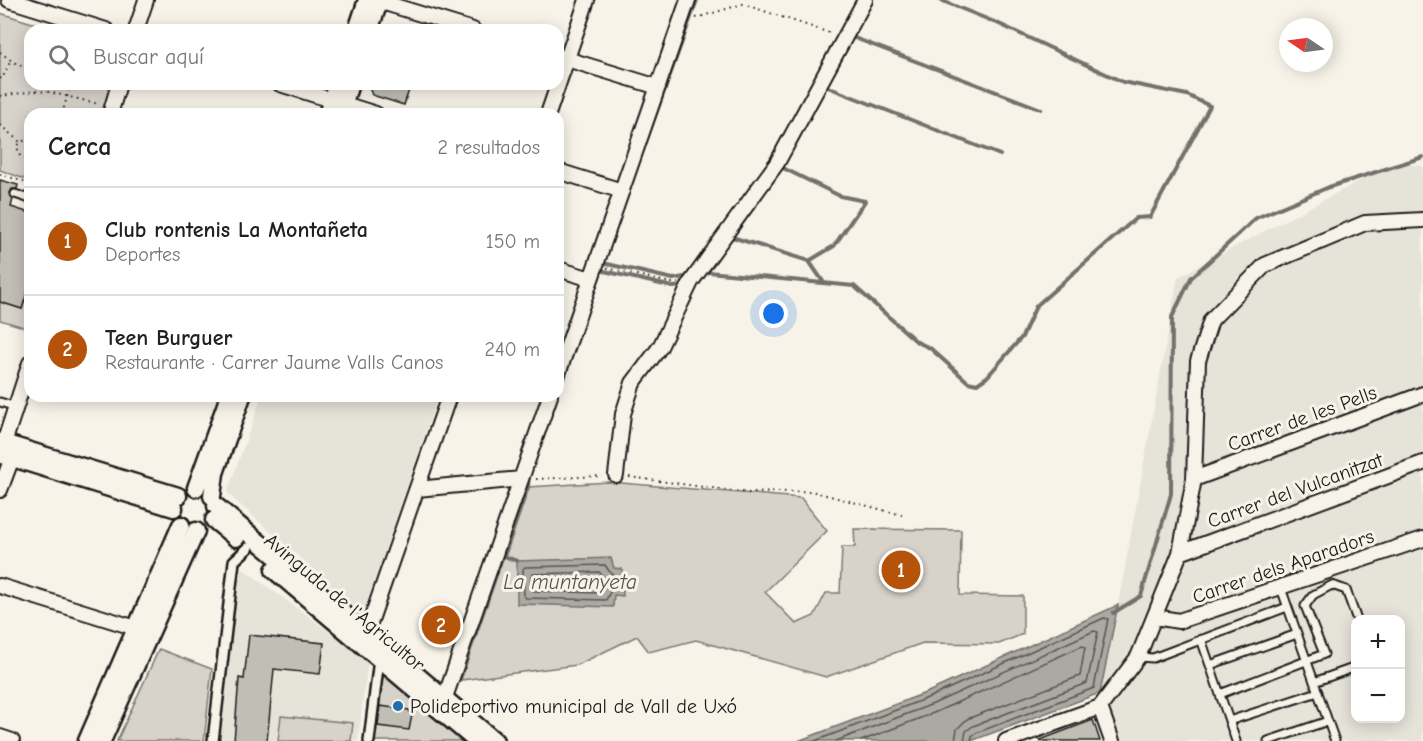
<!DOCTYPE html>
<html lang="es">
<head>
<meta charset="utf-8">
<style>
  body { margin:0; font-family:"Comic Neue",sans-serif; background:#f2f2f2; color:#202124 }
  .controls { position:absolute; right:18px; bottom:18px; display:grid; overflow:hidden; border-radius:12px; box-shadow:0 3px 15px #0003 }
  .controls button { width:54px; height:54px; display:grid; place-items:center; padding:0; border:0; border-bottom:2px solid #e0e0e0; background:#fff; color:#202124; font:30px sans-serif }
  .compass { position:absolute; left:1279px; top:18px; width:54px; height:54px; border-radius:50%; background:#fff; box-shadow:0 3px 15px #0003; rotate:283deg }
  .you { position:absolute; left:774px; top:314px; width:21px; height:21px; margin:-15px; border:4px solid #fff; border-radius:50%; background:#1a73e8; box-shadow:0 0 0 9px #1a73e833 }
  .badge { display:grid; place-items:center; width:39px; height:39px; border-radius:50%; background:#b45309; color:#fff; font-size:20px; font-weight:700 }
  .pin { position:absolute; translate:-50% -50%; border:3px solid #fff; box-shadow:0 2px 6px #0006 }
  .list { margin:0; padding:0; list-style:none }
  h2 { display:flex; justify-content:space-between; align-items:center; height:78px; margin:0; padding:0 24px; font-size:26px }
  h2 small { font-size:20px; font-weight:400; color:#757577 }
  .list li { display:grid; grid-template-columns:39px 1fr auto; gap:18px; align-items:center; box-sizing:border-box; height:108px; padding:0 24px; border-top:2px solid #e0e0e0 }
  .list b { display:block; font-size:22px; white-space:nowrap }
  .list p { margin:0; font-size:20px; white-space:nowrap; color:#757577 }
  .list em { font-size:20px; font-style:normal; color:#757577 }
  .icon { flex:none; width:33px; height:33px; fill:none; stroke:currentColor; stroke-width:2; stroke-linecap:round; stroke-linejoin:round }
  .map { position:relative; flex:none; width:1423px; height:741px; overflow:hidden }
  .search { position:absolute; background:#fff; box-shadow:0 3px 15px #0003; left:24px; top:24px; width:540px; height:66px; display:flex; align-items:center; gap:15px; box-sizing:border-box; padding:0 21px; border-radius:18px; color:#757577; font-size:22px }
  .panel { position:absolute; background:#fff; box-shadow:0 3px 15px #0003; left:24px; top:108px; width:540px; height:294px; border-radius:18px }
  .map>svg:first-child { display:block }
</style>
</head>
<body>
<div class="map">
<svg width="1423" height="741" viewBox="0 0 1423 741">
  <rect width="100%" height="100%" fill="#f7f3e8"/>
  <filter id="ink" filterUnits="userSpaceOnUse"><feTurbulence type="fractalNoise" baseFrequency=".0167" numOctaves="2"/><feDisplacementMap in="SourceGraphic" scale="12" xChannelSelector="R" yChannelSelector="G"/><feConvolveMatrix kernelMatrix="1 2 1 2 8 2 1 2 1" color-interpolation-filters="sRGB"/></filter>
  <g filter="url(#ink)">
    <path fill="#e6e3d9" fill-rule="evenodd" d="M1393,163L1423,166V741H1117L1098,692L1118,605L1178,277ZM1356,620H1400V718H1356Z
      M262,396H438L363,614L227,493Z
      M238,565L368,660L358,741H219Z"/>
    <path fill="#d7d3cb" stroke="#7a7874" stroke-width="1.5" d="M0,13L55,30H30V84H115L106,114H30V181L0,170Z
      M30,284V329L0,320V302L22,309Z
      M609,482L801,498L827,531L765,592L796,624L814,616L826,593H840L842,547H855L854,529L961,530L960,595L1023,596V634L999,644L923,643L826,677L696,640L649,652L637,636L577,665L461,680L528,487Z
      M159,649L212,669L204,741H117Z
      M379,670L462,741H371Z
      M281,716L353,723L351,741H278Z"/>
    <path fill="#aca9a2" stroke="#72716c" stroke-width="1.5" d="M611,558L614,568L622,569L623,596L614,595L613,607L517,604V561Z
      M1118,605L1100,693L971,741H798L928,692Z"/>
    <g fill="none" stroke-linecap="round" stroke-linejoin="round">
      <path stroke="#565452" stroke-width="1.5" d="M605,565L609,571L616,577V587L610,592L606,600L526,598L524,596L523,569L525,567Z
        M599,572L608,582L600,593L534,591L531,589V576L533,574Z
        M815,741L930,697L1104,618L1108,619L1094,688L976,733L972,736L971,741
        M836,741L933,704L1094,631L1098,632L1087,683L973,726L966,731L964,741
        M861,741L936,712L1082,646L1085,647L1080,676L967,719L957,729L955,741"/>
      <path stroke="#72716c" stroke-width="4" d="M852,37L1041,109
        M825,86L1000,155
        M781,167L840,196L865,201L834,246L809,261
        M632,180L697,0
        M732,237L809,261L824,283
        M603,263L673,279L690,276
        M600,270L673,287L684,286
        M706,272L745,218
        M708,272L854,286L917,342L930,348L968,382L977,384L987,377L1022,337L1036,306L1136,218L1150,217L1210,106L1187,95L1123,82L997,23L940,0
        M558,390L563,377
        M517,561L504,556L528,487L529,473
        M1113,613L1141,596L1171,494L1172,317L1191,278L1256,218L1329,187L1423,157"/>
    </g>
    <path fill="#c0beb5" stroke="#1c1c1c" stroke-width="1.5" d="M372,84H411L404,105L372,95L370,90Z
      M0,180L18,185L17,189H12L10,193L13,199L11,207L30,213V283L22,309L0,302Z
      M249,635L324,643L320,674L274,669L267,741H234L239,678L244,679Z
      M380,706L409,710L412,715L409,730L378,726Z
      M1093,720L1100,741H1040V740Z"/>
    <g fill="none" stroke-linecap="round" stroke-linejoin="round">
      <g stroke="#1c1c1c" stroke-width="11">
        <path id="service" d="M15,194L30,199
          M0,402L16,407
          M1281,588L1335,741
          M1201,639L1236,741
          M1138,657L1153,658L1287,607
          M1210,665L1297,634
          M1314,682L1356,667
          M1220,694L1324,654L1305,606L1313,595L1332,585L1346,590L1357,620
          M1229,721L1318,692
          M1268,741L1328,721"/>
      </g>
      <g stroke="#1c1c1c" stroke-width="14">
        <path id="pedestrian" d="M213,741L234,561L248,548
          M369,741L379,659"/>
      </g>
      <g stroke="#1c1c1c" stroke-width="18">
        <path id="minor" d="M9,0L106,30
          M375,0L473,30
          M136,30L146,0
          M560,57L658,87
          M280,84L376,114
          M110,114L119,84
          M548,114L587,0
          M558,171L622,191
          M558,269L591,279
          M558,374L688,0
          M4,443L30,363
          M616,475L623,414L633,383L660,347L691,282L777,163L865,0
          M1194,479L1423,394
          M417,489L521,479
          M0,490L12,458
          M1180,553L1423,463
          M0,586L136,628
          M1155,617L1179,621L1423,539
          M364,640L449,396
          M442,706L550,396
          M1100,707L1112,741
          M0,737L12,741
          M1006,741L1100,707L1138,657L1180,553L1194,479L1198,361L1211,320L1265,265L1365,223L1423,220"/>
      </g>
      <g stroke="#1c1c1c" stroke-width="21">
        <path id="tertiary" d="M357,30L367,0
          M369,30L380,0
          M327,114L338,84
          M340,114L350,84
          M0,442L178,496
          M0,454L174,508
          M196,488L229,396
          M212,496L215,473L242,396
          M216,506L495,741
          M214,520L236,538
          M274,570L476,741
          M87,741L181,525
          M102,741L196,531"/>
      </g>
      <path stroke="#1c1c1c" stroke-width="2" stroke-dasharray="1.5 4.5" stroke-linecap="butt" d="M696,18L743,4L833,34
        M0,52C9,59 19,67 30,68
        M0,78L2,79L11,60
        M0,96L35,91L49,92L99,104
        M62,114L71,84
        M0,125L20,142
        M30,141L25,140L17,146L20,156L25,158L30,157
        M0,174L30,184
        M607,268L671,283H678
        M629,477L749,493L811,491L902,515
        M536,479L602,476"/>
      <use href="#service" stroke="#f7f3e8" stroke-width="7"/>
      <use href="#pedestrian" stroke="#f7f3e8" stroke-width="9"/>
      <use href="#minor" stroke="#f7f3e8" stroke-width="14"/>
      <use href="#tertiary" stroke="#f7f3e8" stroke-width="16"/>
    </g>
  </g>
  <circle fill="#1f6fb2" stroke="#f7f3e8" stroke-width="2" cx="398" cy="706" r="6"/>
  <g text-anchor="middle" stroke-width="6" stroke-linejoin="round" paint-order="stroke">
    <g font-size="20" fill="#1c1c1c" stroke="#f7f3e8">
      <text transform="translate(1302 418) rotate(-20)" y="7">Carrer de les Pells</text>
      <text transform="translate(1295 490) rotate(-20)" y="7">Carrer del Vulcanitzat</text>
      <text transform="translate(1283 566) rotate(-19)" y="7">Carrer dels Aparadors</text>
      <text transform="translate(345 602) rotate(40)" y="7">Avinguda de l'Agricultor</text>
    </g>
    <g font-size="20" fill="#1c1c1c" stroke="#f7f3e8" text-anchor="start">
      <text x="410" y="713">Polideportivo municipal de Vall de Uxó</text>
    </g>
    <g font-size="21" font-style="italic" fill="#565452" stroke="#f7f3e8">
      <text x="570" y="589">La muntanyeta</text>
    </g>
  </g>
</svg>
<div class="controls">
<button>+</button>
<button>−</button>
</div>
<svg class="compass" viewBox="-18 -18 36 36"><path d="M0-13l5 13h-10z" fill="#e53935"/><path d="M0 13l5-13h-10z" fill="#757577"/></svg>
<div class="you"></div>
<div class="pin badge" style="left:901px;top:570px">1</div>
<div class="pin badge" style="left:441px;top:625px">2</div>
<div class="search"><svg class="icon" aria-label="search" viewBox="0 0 24 24"><circle cx="10" cy="10" r="6"/><path d="M15 15l6 6"/></svg>Buscar aquí</div>
<section class="panel">
<h2>Cerca<small>2 resultados</small></h2>
<ul class="list">
<li><span class="badge">1</span><div><b>Club rontenis La Montañeta</b><p>Deportes</p></div><em>150 m</em></li>
<li><span class="badge">2</span><div><b>Teen Burguer</b><p>Restaurante · Carrer Jaume Valls Canos</p></div><em>240 m</em></li>
</ul>
</section>
</div>
</body>
</html>
